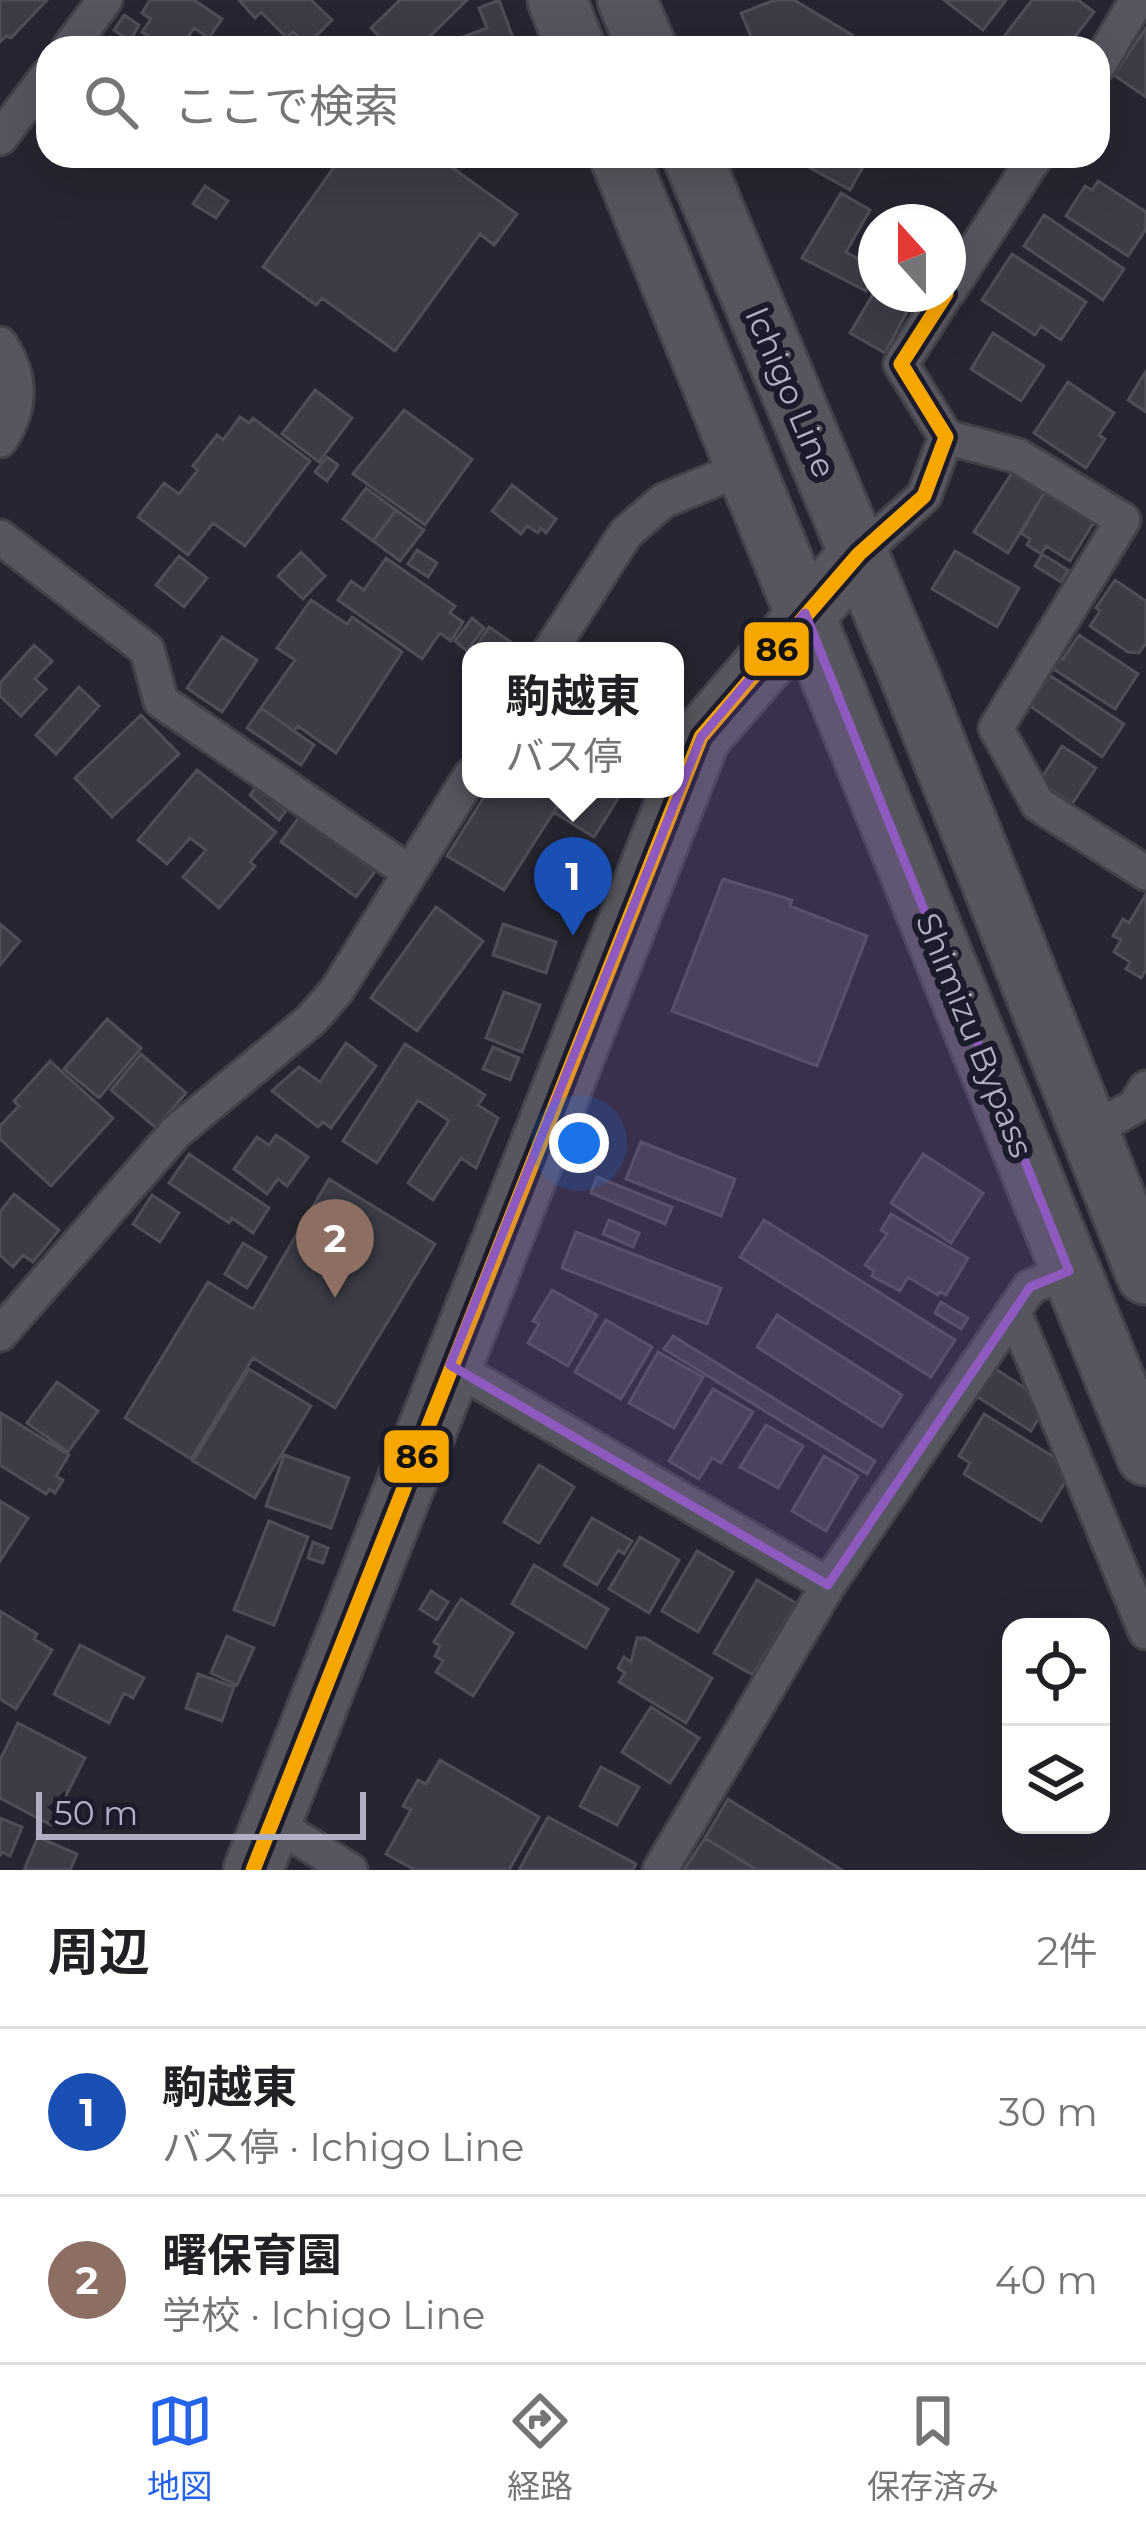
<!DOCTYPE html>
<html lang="ja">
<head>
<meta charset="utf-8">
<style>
  body { margin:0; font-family:Montserrat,"Noto Sans JP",sans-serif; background:#f2f2f2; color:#202124 }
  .controls { position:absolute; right:36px; bottom:36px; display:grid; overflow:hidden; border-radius:24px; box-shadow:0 12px 48px #0002 }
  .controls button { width:108px; height:108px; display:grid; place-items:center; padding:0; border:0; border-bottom:3px solid #e0e0e0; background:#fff; color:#202124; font:60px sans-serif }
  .compass { position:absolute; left:858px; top:204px; width:108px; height:108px; border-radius:50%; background:#fff; box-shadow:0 12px 48px #0002; rotate:339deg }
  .scale { position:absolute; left:36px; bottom:30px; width:330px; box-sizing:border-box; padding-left:12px; border:6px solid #b1b0c3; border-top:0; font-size:33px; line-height:42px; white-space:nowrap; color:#b1b0c3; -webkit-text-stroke:9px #1b1b2b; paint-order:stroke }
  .you { position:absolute; left:579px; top:1143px; width:42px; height:42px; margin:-30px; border:9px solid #fff; border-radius:50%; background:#1a73e8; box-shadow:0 0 0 18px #1a73e833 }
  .badge { display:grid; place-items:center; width:78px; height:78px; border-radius:50%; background:#2563eb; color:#fff; font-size:39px; font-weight:700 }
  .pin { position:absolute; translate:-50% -99px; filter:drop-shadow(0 3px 6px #0008) }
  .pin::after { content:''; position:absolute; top:63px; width:42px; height:36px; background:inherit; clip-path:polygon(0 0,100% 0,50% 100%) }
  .popup { position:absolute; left:462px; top:642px; width:222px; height:156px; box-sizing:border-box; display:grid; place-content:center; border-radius:24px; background:#fff; filter:drop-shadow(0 3px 9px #0005); font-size:39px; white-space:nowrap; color:#757577 }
  .popup b { font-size:45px; color:#202124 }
  .popup::after { content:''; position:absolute; left:50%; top:100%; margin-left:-24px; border:24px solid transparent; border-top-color:#fff }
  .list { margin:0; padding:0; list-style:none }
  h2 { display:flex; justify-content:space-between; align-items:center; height:156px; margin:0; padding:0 48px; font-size:51px }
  h2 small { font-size:39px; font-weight:400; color:#757577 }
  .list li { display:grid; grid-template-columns:78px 1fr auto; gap:36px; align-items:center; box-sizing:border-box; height:168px; padding:0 48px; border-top:3px solid #e0e0e0 }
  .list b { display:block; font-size:45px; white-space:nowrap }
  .list p { margin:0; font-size:39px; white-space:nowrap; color:#757577 }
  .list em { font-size:39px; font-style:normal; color:#757577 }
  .icon { flex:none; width:66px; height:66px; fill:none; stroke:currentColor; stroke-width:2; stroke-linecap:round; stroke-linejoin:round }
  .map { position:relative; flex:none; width:1146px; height:1870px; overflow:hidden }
  .search { position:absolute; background:#fff; box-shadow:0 12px 48px #0002; left:36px; right:36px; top:36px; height:132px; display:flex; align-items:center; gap:30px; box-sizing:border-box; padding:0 42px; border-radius:36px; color:#757577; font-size:45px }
  .sheet { height:492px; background:#fff }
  nav { display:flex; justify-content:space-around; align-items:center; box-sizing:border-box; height:168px; border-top:3px solid #e0e0e0; background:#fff; font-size:33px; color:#757577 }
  nav a { display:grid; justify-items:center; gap:6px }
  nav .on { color:#2563eb }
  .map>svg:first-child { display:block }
</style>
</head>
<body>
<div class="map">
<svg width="1146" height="1870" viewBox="0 0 1146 1870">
  <rect width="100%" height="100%" fill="#262632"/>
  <path fill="#3c3c47" stroke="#4e4e59" stroke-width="3" d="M0,0H47L11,38L6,36L0,42Z
    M150,0H194L222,19L209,38L194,28L181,48H167L142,32L151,19L142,13Z
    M239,0H311L332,20L307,45L293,32L287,38L261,12L255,18Z
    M400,0H467L418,48H391L371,28Z
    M499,0L516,46L467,48L463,37L487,28L479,8Z
    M775,0H794L852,35L842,48H756L741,13Z
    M944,0H1006L983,30Z
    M1032,0H1078L1094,12L1066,48H1046L1039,42L1035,48H1017L1003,38Z
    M124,15L139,25L130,41L114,30Z
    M1146,28V97L1114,75Z
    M342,156H402L407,160L410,156H436L517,214L494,245L480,234L395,351L322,298L316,305L263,267Z
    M789,156H869L850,190Z
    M1098,181L1146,212V229L1128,256L1066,216L1085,186L1092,190Z
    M205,186L228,201L216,218L193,204Z
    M841,193L870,210L846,252L876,269L866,291L802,258Z
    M1044,215L1124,269L1103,300L1024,246Z
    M1012,254L1086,302L1061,340L1041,326L1035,335L982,300Z
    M876,289V294L916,295L885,353L850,333Z
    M993,333L1044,366L1021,401L971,369Z
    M1146,371V412L1128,400Z
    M1068,382L1114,413L1099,435L1105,439L1086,468L1034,433Z
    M315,390L352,418L319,462L282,434Z
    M404,410L472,459L425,525L353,474Z
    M240,417L249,423L253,418L310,461L245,546L213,523L188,555L138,517L164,483L179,494L198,470L193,466L217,435L223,440Z
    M327,457L338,465L327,481L315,472Z
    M1015,468L1047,488L1008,553L974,532Z
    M512,485L556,519L546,533L541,528L538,533L527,526L521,534L492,511Z
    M366,488L396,510L373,541L343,519Z
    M1045,491L1094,522L1070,561L1046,546L1041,554L1027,545L1030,539L1021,533Z
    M396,510L424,530L400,561L373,541Z
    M417,550L437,563L428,577L408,564Z
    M955,551L1019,588L997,627L932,589Z
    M301,552L325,576L303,599L278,576Z
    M1042,554L1068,570L1061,582L1035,566Z
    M179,556L207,578L184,607L156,585Z
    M386,558L455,606L450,613L463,622L451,641L440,633L422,659L338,600L351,581L364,590Z
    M1115,580L1146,601V643L1139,653L1128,652L1090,626L1100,611L1096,608Z
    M311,600L347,624L352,617L402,652L336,753L298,726L294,731L261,708L295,660L277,648Z
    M472,618L484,628L467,651L455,641Z
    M489,627L524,651H473Z
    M1079,635L1138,674L1115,709L1052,668L1059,657L1063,659Z
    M222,637L257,660L222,712L187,688Z
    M34,645L52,661L35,679L46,689L21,716L0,696V683Z
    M1049,675L1124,724L1102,757L1029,705Z
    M79,687L99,706L56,754L36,735Z
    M261,708L314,745L301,765L247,728Z
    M141,715L179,754L112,817L75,778Z
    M1062,746L1096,768L1072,804L1039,782Z
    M197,770L276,832L250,862L255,866L219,908L183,877L206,850L190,838L167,864L138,840Z
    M257,786L286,811L279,820L250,795Z
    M489,789H539L560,802L504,890L447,856Z
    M539,789H624L594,837L553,812L560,802Z
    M305,809L380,865L356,897L281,842Z
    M723,879L792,900L790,906L867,936L817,1066L672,1011Z
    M1146,894V970L1141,978L1126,969L1130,962L1114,952L1121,940L1113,936L1123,919L1129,923Z
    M436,907L483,941L417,1031L371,998Z
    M0,924L20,941L0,965Z
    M503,924L556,942L546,973L493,955Z
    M504,992L540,1005L522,1052L486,1038Z
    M107,1019L141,1048L99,1098L64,1069Z
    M346,1043L376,1066L331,1128L323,1122L318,1127L272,1091L299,1067L320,1082Z
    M405,1044L485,1095L478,1105L498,1118L476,1168L461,1158L433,1200L408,1183L449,1121L418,1100L377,1163L343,1141Z
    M493,1047L519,1058L510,1080L483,1069Z
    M141,1054L186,1093L156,1128L111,1090Z
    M50,1061L113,1118L51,1186L0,1139V1126L19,1106L14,1101Z
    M276,1135L308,1157L287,1186L278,1179L267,1194L234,1169L257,1137L269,1145Z
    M641,1142L735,1179L721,1216L626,1179Z
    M189,1154L269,1208L253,1233L232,1218L229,1223L169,1183Z
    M923,1154L983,1193L951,1243L891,1203Z
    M597,1177L672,1207L665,1224L591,1193Z
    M329,1179L435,1244L335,1408L253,1358L191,1459L125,1418L208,1282L253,1309Z
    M14,1194L59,1230L33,1262L23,1255L13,1267L0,1255V1212Z
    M152,1195L179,1213L160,1242L133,1224Z
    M891,1214L968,1258L946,1295L940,1292L938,1295L908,1277L900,1291L872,1276L874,1271L865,1265L887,1234L881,1230Z
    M609,1220L639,1233L633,1247L603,1234Z
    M764,1220L955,1340L931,1377L740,1257Z
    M576,1232L721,1288L707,1324L562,1268Z
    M243,1243L266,1257L247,1288L225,1274Z
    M552,1290L597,1315L568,1366L528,1343L539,1324L533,1321Z
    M941,1302L968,1318L961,1329L935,1313Z
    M777,1315L902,1395L882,1427L757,1347Z
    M606,1320L652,1347L621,1399L575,1372Z
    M673,1336L875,1461L867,1474L664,1349Z
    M658,1352L703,1377L674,1428L629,1403Z
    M991,1366L1048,1403L1031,1431L973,1394Z
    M249,1369L311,1406L255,1498L193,1461Z
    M57,1382L98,1411L68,1452L27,1423Z
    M713,1389L753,1412L721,1463L712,1458L699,1479L669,1461Z
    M1,1413L69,1455L56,1476L63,1480L55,1493L50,1489L46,1494L0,1465Z
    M984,1414L1073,1469L1041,1521L964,1474L970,1463L959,1456Z
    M766,1425L803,1446L778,1488L740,1467Z
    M284,1455L349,1478L331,1528L266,1506Z
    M824,1456L858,1476L826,1531L792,1511Z
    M539,1465L574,1487L539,1543L504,1522Z
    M0,1501L28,1518L0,1561Z
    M592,1518L632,1541L624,1554L618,1550L597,1585L564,1565Z
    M269,1521L308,1537L274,1625L234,1610Z
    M640,1537L679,1560L649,1613L609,1589Z
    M313,1542L328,1548L323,1563L308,1558Z
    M697,1551L733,1572L698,1632L662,1611Z
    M534,1565L608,1609L586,1648L512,1604Z
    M757,1580L796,1603L753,1675L714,1653Z
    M431,1591L448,1602L437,1620L420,1609Z
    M461,1599L513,1633L473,1696L436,1672L443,1661L435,1656L440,1646L434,1642Z
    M0,1611L37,1634L34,1639L52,1650L16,1709L0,1699Z
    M227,1636L254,1648L237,1685L211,1673Z
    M637,1638H645L712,1678L686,1723L619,1682L625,1673L618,1668L624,1657L631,1662Z
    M80,1645L144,1678L133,1698L124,1693L109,1723L54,1694Z
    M198,1674L234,1687L222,1721L186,1708Z
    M651,1707L699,1738L670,1783L622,1752Z
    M18,1723L85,1758L51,1825L0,1798V1760Z
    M440,1760L539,1817L509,1870H415L386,1854L411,1810L403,1806L418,1780L426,1784Z
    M601,1767L639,1787L617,1825L580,1806Z
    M728,1799L842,1870H757L705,1838Z
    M548,1817L636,1864L633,1870H519Z
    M0,1818L22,1827L10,1856L2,1852L0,1856Z
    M38,1837L77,1854L70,1870H24Z
    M705,1838L757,1870H684Z"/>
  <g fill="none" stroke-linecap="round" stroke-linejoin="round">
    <g stroke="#414149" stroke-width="39">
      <path id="minor" d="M69,48L105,0
        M1098,66L1137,0
        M0,138L48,75
        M948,292L1036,156
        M0,344C22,377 22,407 0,440
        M946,437L1018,456L1123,520L996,728L1038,804L1146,873
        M0,537L147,650L161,701L409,872
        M859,554L924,496L946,437L901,364L946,294
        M550,651L626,533L663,501L743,468
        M1089,1133L1135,1106L1146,1088
        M1014,1312L1146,1632
        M0,1334L176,1132L311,1020L337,990L471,775
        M450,1365L828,1585
        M272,1822L350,1870
        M660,1870L828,1585L1030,1287L1069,1271"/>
    </g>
    <g stroke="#43434d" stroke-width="63">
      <path id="trunk" d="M557,0L576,48
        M627,0L647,48
        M619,156L1146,1456
        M692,156L910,677L1146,1275
        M253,1870L701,737L859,554"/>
    </g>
    <use href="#minor" stroke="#565660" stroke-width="33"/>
    <use href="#trunk" stroke="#57565e" stroke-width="57"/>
    <g stroke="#1b1b2b" stroke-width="24">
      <path id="bus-1" d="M253,1870L701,737L859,554L924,496L946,437L901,364L946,294"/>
    </g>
    <use href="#bus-1" stroke="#f7a600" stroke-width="15"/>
  </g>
  <path fill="#8e5ac0" fill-opacity="0.2" stroke="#8e5ac0" stroke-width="9" stroke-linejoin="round" d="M805,613L1069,1271L1030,1287L828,1585L450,1365L701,737Z"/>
  <g text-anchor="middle" stroke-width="12" stroke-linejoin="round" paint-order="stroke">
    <g font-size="33" fill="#b1b0c3" stroke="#1b1b2b">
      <text transform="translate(791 392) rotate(67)" y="12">Ichigo Line</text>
      <text transform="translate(975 1035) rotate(68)" y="12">Shimizu Bypass</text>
    </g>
  </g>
  <g stroke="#1b1b2b" stroke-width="4.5">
    <rect x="742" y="620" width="69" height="58" rx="12" fill="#f7a600"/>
    <rect x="382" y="1428" width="69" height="57" rx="12" fill="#f7a600"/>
  </g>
  <g font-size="33" text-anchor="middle" font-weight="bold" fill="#111">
    <text x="777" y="661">86</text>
    <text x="417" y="1468">86</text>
  </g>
</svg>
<div class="controls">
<button><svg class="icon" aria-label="locate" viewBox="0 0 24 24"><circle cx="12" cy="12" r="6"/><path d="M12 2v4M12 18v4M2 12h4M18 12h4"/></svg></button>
<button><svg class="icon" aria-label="layers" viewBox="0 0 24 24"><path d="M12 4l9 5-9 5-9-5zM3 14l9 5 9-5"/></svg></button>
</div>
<svg class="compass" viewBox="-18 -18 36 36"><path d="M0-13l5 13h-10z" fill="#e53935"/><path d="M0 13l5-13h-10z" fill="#757577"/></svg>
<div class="scale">50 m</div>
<div class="you"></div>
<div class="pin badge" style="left:573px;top:936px;background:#1a4fb4">1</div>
<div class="popup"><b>駒越東</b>バス停</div>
<div class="pin badge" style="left:335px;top:1298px;background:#8d6e63">2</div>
<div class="search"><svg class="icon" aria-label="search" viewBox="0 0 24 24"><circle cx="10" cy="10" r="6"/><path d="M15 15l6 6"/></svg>ここで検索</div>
</div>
<section class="sheet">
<h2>周辺<small>2件</small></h2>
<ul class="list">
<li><span class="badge" style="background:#1a4fb4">1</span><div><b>駒越東</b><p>バス停 · Ichigo Line</p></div><em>30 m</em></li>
<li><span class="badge" style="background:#8d6e63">2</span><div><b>曙保育園</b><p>学校 · Ichigo Line</p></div><em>40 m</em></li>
</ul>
</section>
<nav>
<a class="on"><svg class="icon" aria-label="map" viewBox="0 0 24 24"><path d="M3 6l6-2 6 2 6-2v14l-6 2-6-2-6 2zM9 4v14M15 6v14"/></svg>地図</a>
<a><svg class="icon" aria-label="directions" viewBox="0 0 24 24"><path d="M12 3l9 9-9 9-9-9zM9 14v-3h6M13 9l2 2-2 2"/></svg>経路</a>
<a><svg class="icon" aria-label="saved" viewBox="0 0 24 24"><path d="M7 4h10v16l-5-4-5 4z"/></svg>保存済み</a>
</nav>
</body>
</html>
